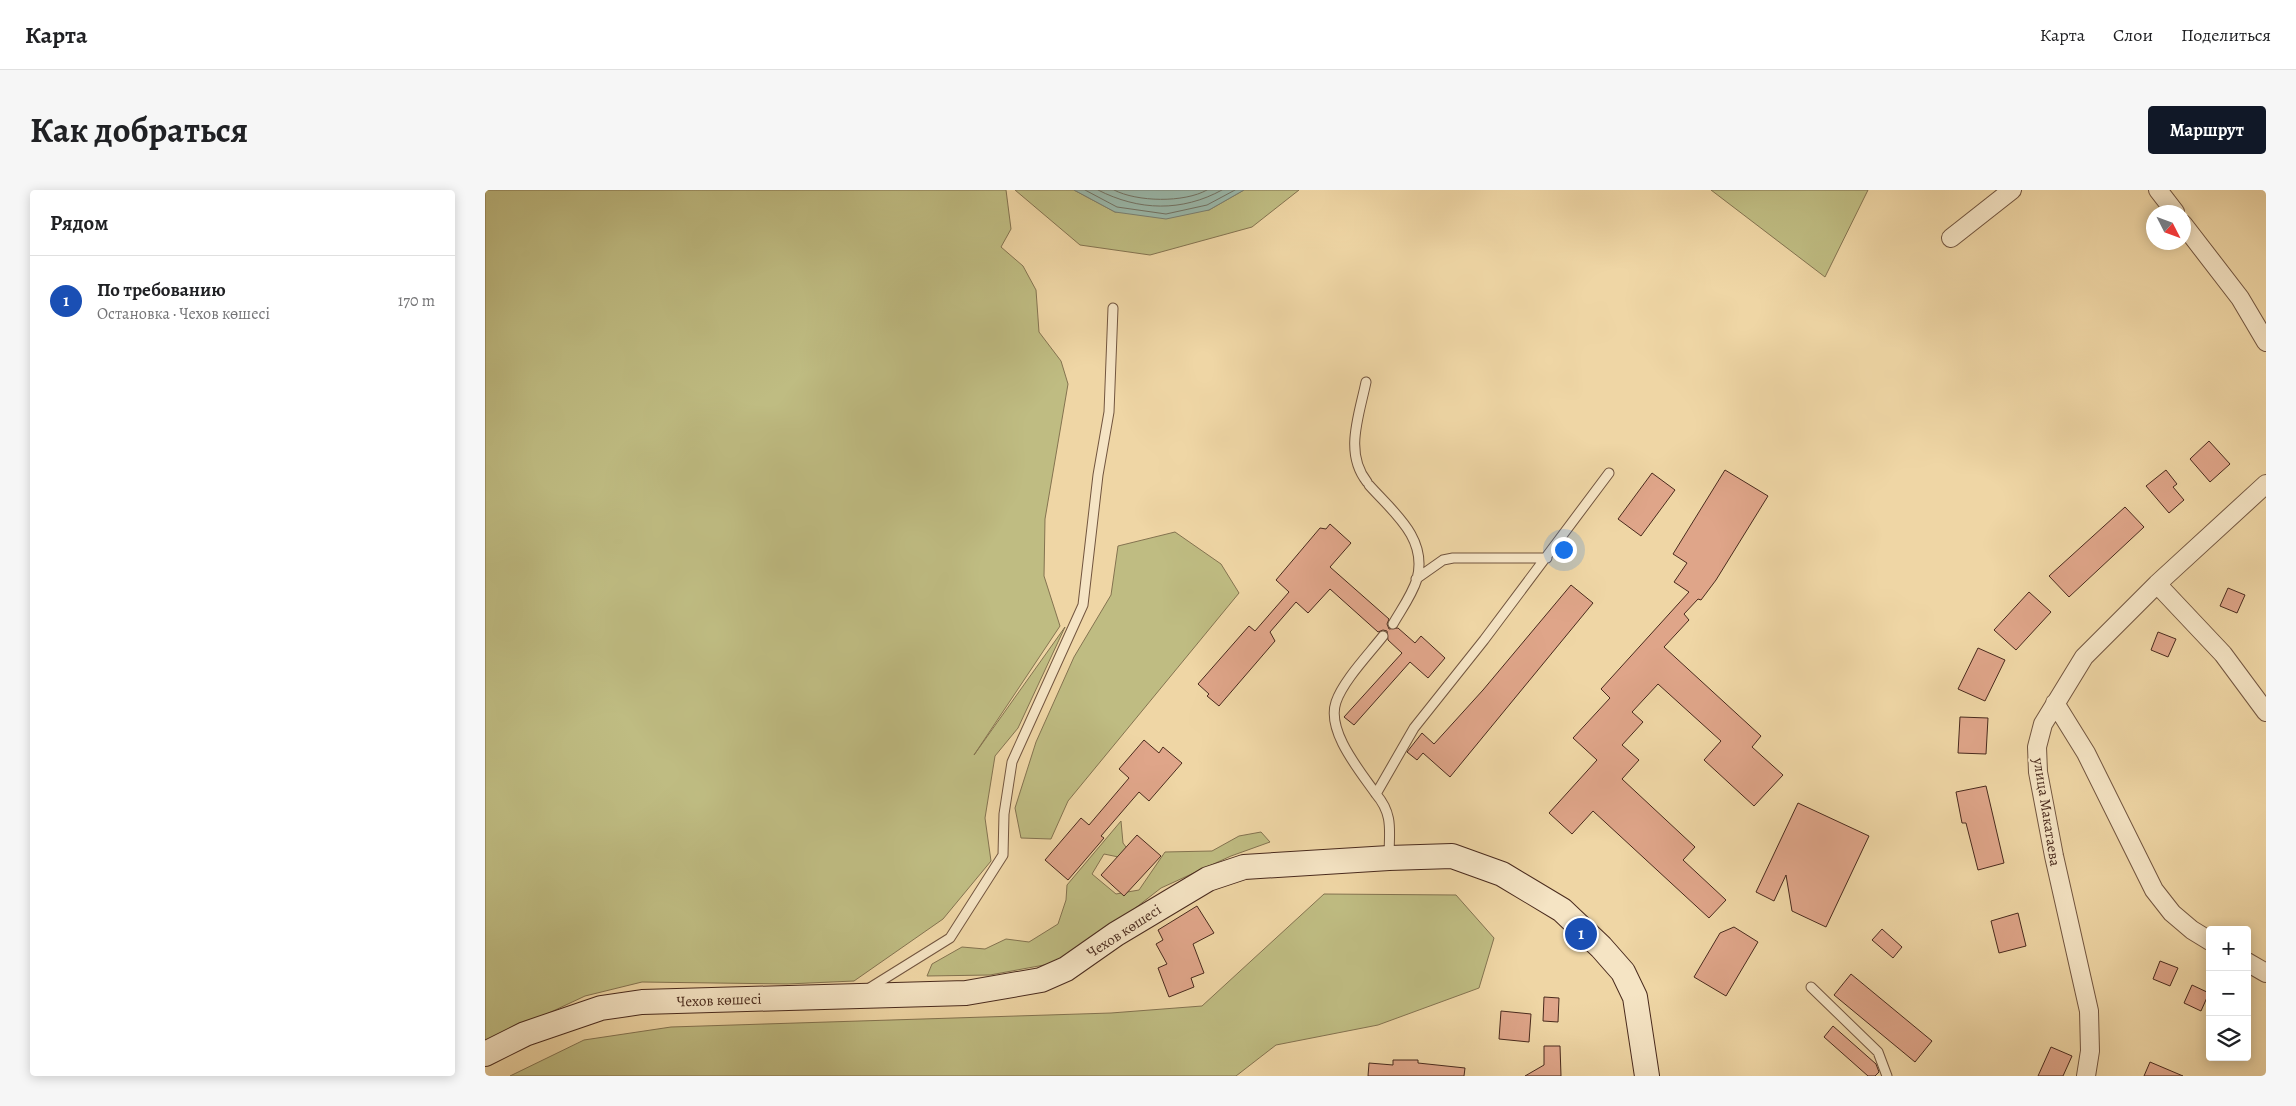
<!DOCTYPE html>
<html lang="ru">
<head>
<meta charset="utf-8">
<style>
  body { margin:0; font-family:Alegreya,serif; background:#f6f6f6; color:#202124 }
  .controls { position:absolute; right:15px; bottom:15px; display:grid; overflow:hidden; border-radius:5px; box-shadow:0 2px 12px #0003 }
  .controls button { width:45px; height:45px; display:grid; place-items:center; padding:0; border:0; border-bottom:1px solid #e0e0e0; background:#fff; color:#202124; font:25px sans-serif }
  .compass { position:absolute; left:1661px; top:15px; width:45px; height:45px; border-radius:50%; background:#fff; box-shadow:0 2px 12px #0003; rotate:132deg }
  .you { position:absolute; left:1078px; top:359px; width:18px; height:18px; margin:-12px; border:4px solid #fff; border-radius:50%; background:#1a73e8; box-shadow:0 0 0 8px #1a73e833 }
  .badge { display:grid; place-items:center; width:32px; height:32px; border-radius:50%; background:#111827; color:#fff; font-size:16px; font-weight:700 }
  .pin { position:absolute; translate:-50% -50%; border:2px solid #fff; box-shadow:0 1px 5px #0006 }
  .list { margin:0; padding:0; list-style:none }
  h2 { display:flex; justify-content:space-between; align-items:center; height:65px; margin:0; padding:0 20px; font-size:21px }
  h2 small { font-size:16px; font-weight:400; color:#757577 }
  .list li { display:grid; grid-template-columns:32px 1fr auto; gap:15px; align-items:center; box-sizing:border-box; height:90px; padding:0 20px; border-top:1px solid #e0e0e0 }
  .list b { display:block; font-size:19px; white-space:nowrap }
  .list p { margin:0; font-size:16px; white-space:nowrap; color:#757577 }
  .list em { font-size:16px; font-style:normal; color:#757577 }
  .icon { flex:none; width:28px; height:28px; fill:none; stroke:currentColor; stroke-width:2; stroke-linecap:round; stroke-linejoin:round }
  .map { position:relative; flex:none; width:1781px; height:886px; overflow:hidden; border-radius:5px }
  header { display:flex; align-items:center; gap:30px; box-sizing:border-box; height:70px; padding:0 25px; background:#fff; border-bottom:1px solid #e0e0e0 }
  header strong { font-size:24px }
  nav { display:flex; gap:28px; margin-inline-start:auto; font-size:18px }
  .intro { display:flex; align-items:center; justify-content:space-between; box-sizing:border-box; height:120px; padding:0 30px }
  h1 { margin:0; font-size:35px }
  .button { padding:12px 22px; border-radius:5px; background:#111827; color:#fff; font-size:18px; font-weight:700 }
  main { display:flex; gap:30px; padding:0 30px }
  aside { flex:1; background:#fff; border-radius:5px; box-shadow:0 2px 12px #0003 }
  .map>svg:first-child { display:block }
</style>
</head>
<body>
<header>
<strong>Карта</strong>
<nav><a>Карта</a><a>Слои</a><a>Поделиться</a></nav>
</header>
<div class="intro"><h1>Как добраться</h1><a class="button">Маршрут</a></div>
<main>
<aside>
<h2>Рядом<small></small></h2>
<ul class="list">
<li><span class="badge" style="background:#1a4fb4">1</span><div><b>По требованию</b><p>Остановка · Чехов көшесі</p></div><em>170 m</em></li>
</ul>
</aside>
<div class="map">
<svg width="1781" height="886" viewBox="0 0 1781 886">
  <rect width="100%" height="100%" fill="#efd6a5"/>
  <filter id="stains"><feTurbulence type="fractalNoise" baseFrequency=".004" numOctaves="4"/><feColorMatrix values="0 0 0 0 .2 0 0 0 0 .09 0 0 0 0 .02 0 0 0 .5 -.17"/></filter>
  <radialGradient id="worn" r=".72"><stop offset=".6" stop-color="#630" stop-opacity="0"/><stop offset="1" stop-color="#630" stop-opacity=".3"/></radialGradient>
  <path fill="#bfbc82" stroke="#847350" d="M0,0H521L526,39L516,57L538,76L551,100L554,142L576,171L583,194L560,329L559,386L575,436L489,565L580,437L533,538L510,566L500,628L506,671L458,729L369,791L302,794L157,792L100,806L0,853Z
    M530,0H589L630,22L724,20L759,0H814L767,37L665,65L595,55Z
    M1226,0H1383L1340,87Z
    M690,342L736,374L754,403L583,611L566,649L536,648L530,618L551,552L589,467L626,405L633,356Z
    M636,631L638,653L647,665L643,669L619,664L607,684L631,704L654,700L680,662L727,661L754,646L776,642L785,652L746,666L676,698L617,744L570,773L505,785L442,786L447,774L477,757L500,759L521,749L544,752L573,734L581,710L582,695Z
    M839,704L971,705L1009,748L994,798L893,835L791,855L751,886H25L99,850L186,837L626,823L717,816Z"/>
  <path fill="#9ab9ac" stroke="#7a8073" d="M589,0H759L724,20L681,29L630,22Z"/>
  <g fill="none" stroke-linecap="round" stroke-linejoin="round">
    <path stroke="#727264" stroke-width="1" d="M600,0L632,17L681,24L722,15L750,0
      M613,0C654,21 697,22 737,0
      M629,0C652,12 699,13 722,0"/>
  </g>
  <path fill="#dfa589" stroke="#492a1d" d="M1724,251L1745,274L1725,292L1705,269Z
    M1240,280L1283,306L1231,390L1216,410L1213,409L1199,424L1204,430L1179,457L1276,546L1267,557L1298,585L1269,616L1219,570L1236,551L1173,494L1147,522L1158,532L1137,555L1154,570L1137,589L1210,657L1198,670L1241,710L1224,728L1108,621L1087,644L1064,623L1112,570L1088,548L1125,508L1116,499L1204,402L1189,392L1202,373L1188,364Z
    M1681,280L1692,294L1688,297L1699,310L1684,323L1661,296Z
    M1167,283L1190,300L1156,346L1133,329Z
    M1640,317L1659,337L1584,407L1564,386Z
    M845,334L866,353L845,377L904,429L902,434L904,439L913,438L930,453L936,446L960,468L943,488L925,472L869,535L859,527L917,463L903,450L902,441L898,440L893,442L845,399L823,423L811,412L785,442L790,451L734,516L722,506L724,504L713,494L764,436L770,441L804,402L791,390L835,338L841,339Z
    M1086,395L1108,413L965,587L938,563L932,570L922,562L937,543L949,554L998,500Z
    M1743,398L1760,405L1752,423L1735,416Z
    M1544,402L1566,422L1531,460L1509,440Z
    M1673,442L1691,449L1683,467L1666,460Z
    M1493,458L1520,470L1500,511L1473,499Z
    M1475,527L1503,528L1501,564L1473,563Z
    M659,550L674,563L678,557L697,573L664,611L654,602L616,646L619,648L583,690L560,670L596,628L604,635L644,588L634,579Z
    M1501,596L1519,673L1493,680L1481,633H1477L1471,602Z
    M1313,613L1384,646L1341,737L1307,721L1301,685L1289,711L1271,702Z
    M652,645L676,666L639,706L616,685Z
    M712,716L729,743L708,754L719,783L706,788L709,797L684,807L673,778L682,774L671,754L678,750L673,740Z
    M1533,723L1541,756L1514,763L1506,731Z
    M1249,737L1273,752L1241,806L1209,787L1235,743Z
    M1397,739L1417,757L1408,768L1387,750Z
    M1675,771L1693,778L1685,796L1668,789Z
    M1366,784L1447,851L1430,872L1349,805Z
    M1707,795L1724,803L1716,821L1699,813Z
    M1059,807L1074,808L1073,832L1058,831Z
    M1016,821L1046,824L1044,852L1014,849Z
    M1348,836L1391,874L1394,882L1390,886H1383L1339,847Z
    M1059,856H1075L1076,886H1040L1059,875Z
    M1566,857L1587,866L1578,886H1553Z
    M908,870H933V873L980,878L979,886H883L884,873L908,875Z
    M1665,872L1698,886H1659Z"/>
  <g fill="none" stroke-linecap="round" stroke-linejoin="round">
    <g stroke="#72553f" stroke-width="11">
      <path id="lane" d="M881,192C874,226 859,263 882,292
        M884,295C908,322 943,348 932,389C927,405 916,420 908,434
        M931,389L958,370L968,368H1062
        M891,604C875,581 841,541 851,512C858,491 884,464 898,446
        M904,667C904,642 909,625 891,604L929,538L999,450L1124,283
        M1326,797L1393,862L1402,886
        M383,799L465,748L518,665L519,624L527,572L598,415L613,285L624,222L628,118"/>
    </g>
    <g stroke="#72553f" stroke-width="20">
      <path id="street" d="M1673,0L1690,22
        M1698,34L1755,108L1781,152
        M1466,48L1527,0
        M1672,394L1738,464L1781,522
        M1570,513L1601,563L1669,700L1687,723L1707,740L1725,751
        M1762,772L1781,783
        M1601,886L1605,861L1604,821L1569,666L1553,582L1552,557L1558,534L1599,467L1672,394L1781,294"/>
    </g>
    <g stroke="#492a1d" stroke-width="26">
      <path id="secondary" d="M0,864L40,844L116,818L157,812L481,803L556,790L581,779L631,744L723,689L759,677L904,668L967,666L1017,684L1077,720L1116,757L1138,782L1150,807L1162,886"/>
    </g>
    <use href="#lane" stroke="#f5e4c4" stroke-width="9"/>
    <use href="#street" stroke="#f5e4c4" stroke-width="18"/>
    <use href="#secondary" stroke="#f5e4c4" stroke-width="24"/>
  </g>
  <g text-anchor="middle" stroke-width="4" stroke-linejoin="round" paint-order="stroke">
    <g font-size="15" fill="#492a1d" stroke="#f5e4c4">
      <text transform="translate(1562 622) rotate(81)" y="5">улица Макатаева</text>
      <text transform="translate(639 741) rotate(-33)" y="5">Чехов көшесі</text>
      <text transform="translate(234 810) rotate(-2)" y="5">Чехов көшесі</text>
    </g>
  </g>
  <rect width="100%" height="100%" filter="url(#stains)"/>
  <rect width="100%" height="100%" fill="url(#worn)"/>
</svg>
<div class="controls">
<button>+</button>
<button>−</button>
<button><svg class="icon" aria-label="layers" viewBox="0 0 24 24"><path d="M12 4l9 5-9 5-9-5zM3 14l9 5 9-5"/></svg></button>
</div>
<svg class="compass" viewBox="-18 -18 36 36"><path d="M0-13l5 13h-10z" fill="#e53935"/><path d="M0 13l5-13h-10z" fill="#757577"/></svg>
<div class="you"></div>
<div class="pin badge" style="left:1096px;top:744px;background:#1a4fb4">1</div>
</div>
</main>
</body>
</html>
